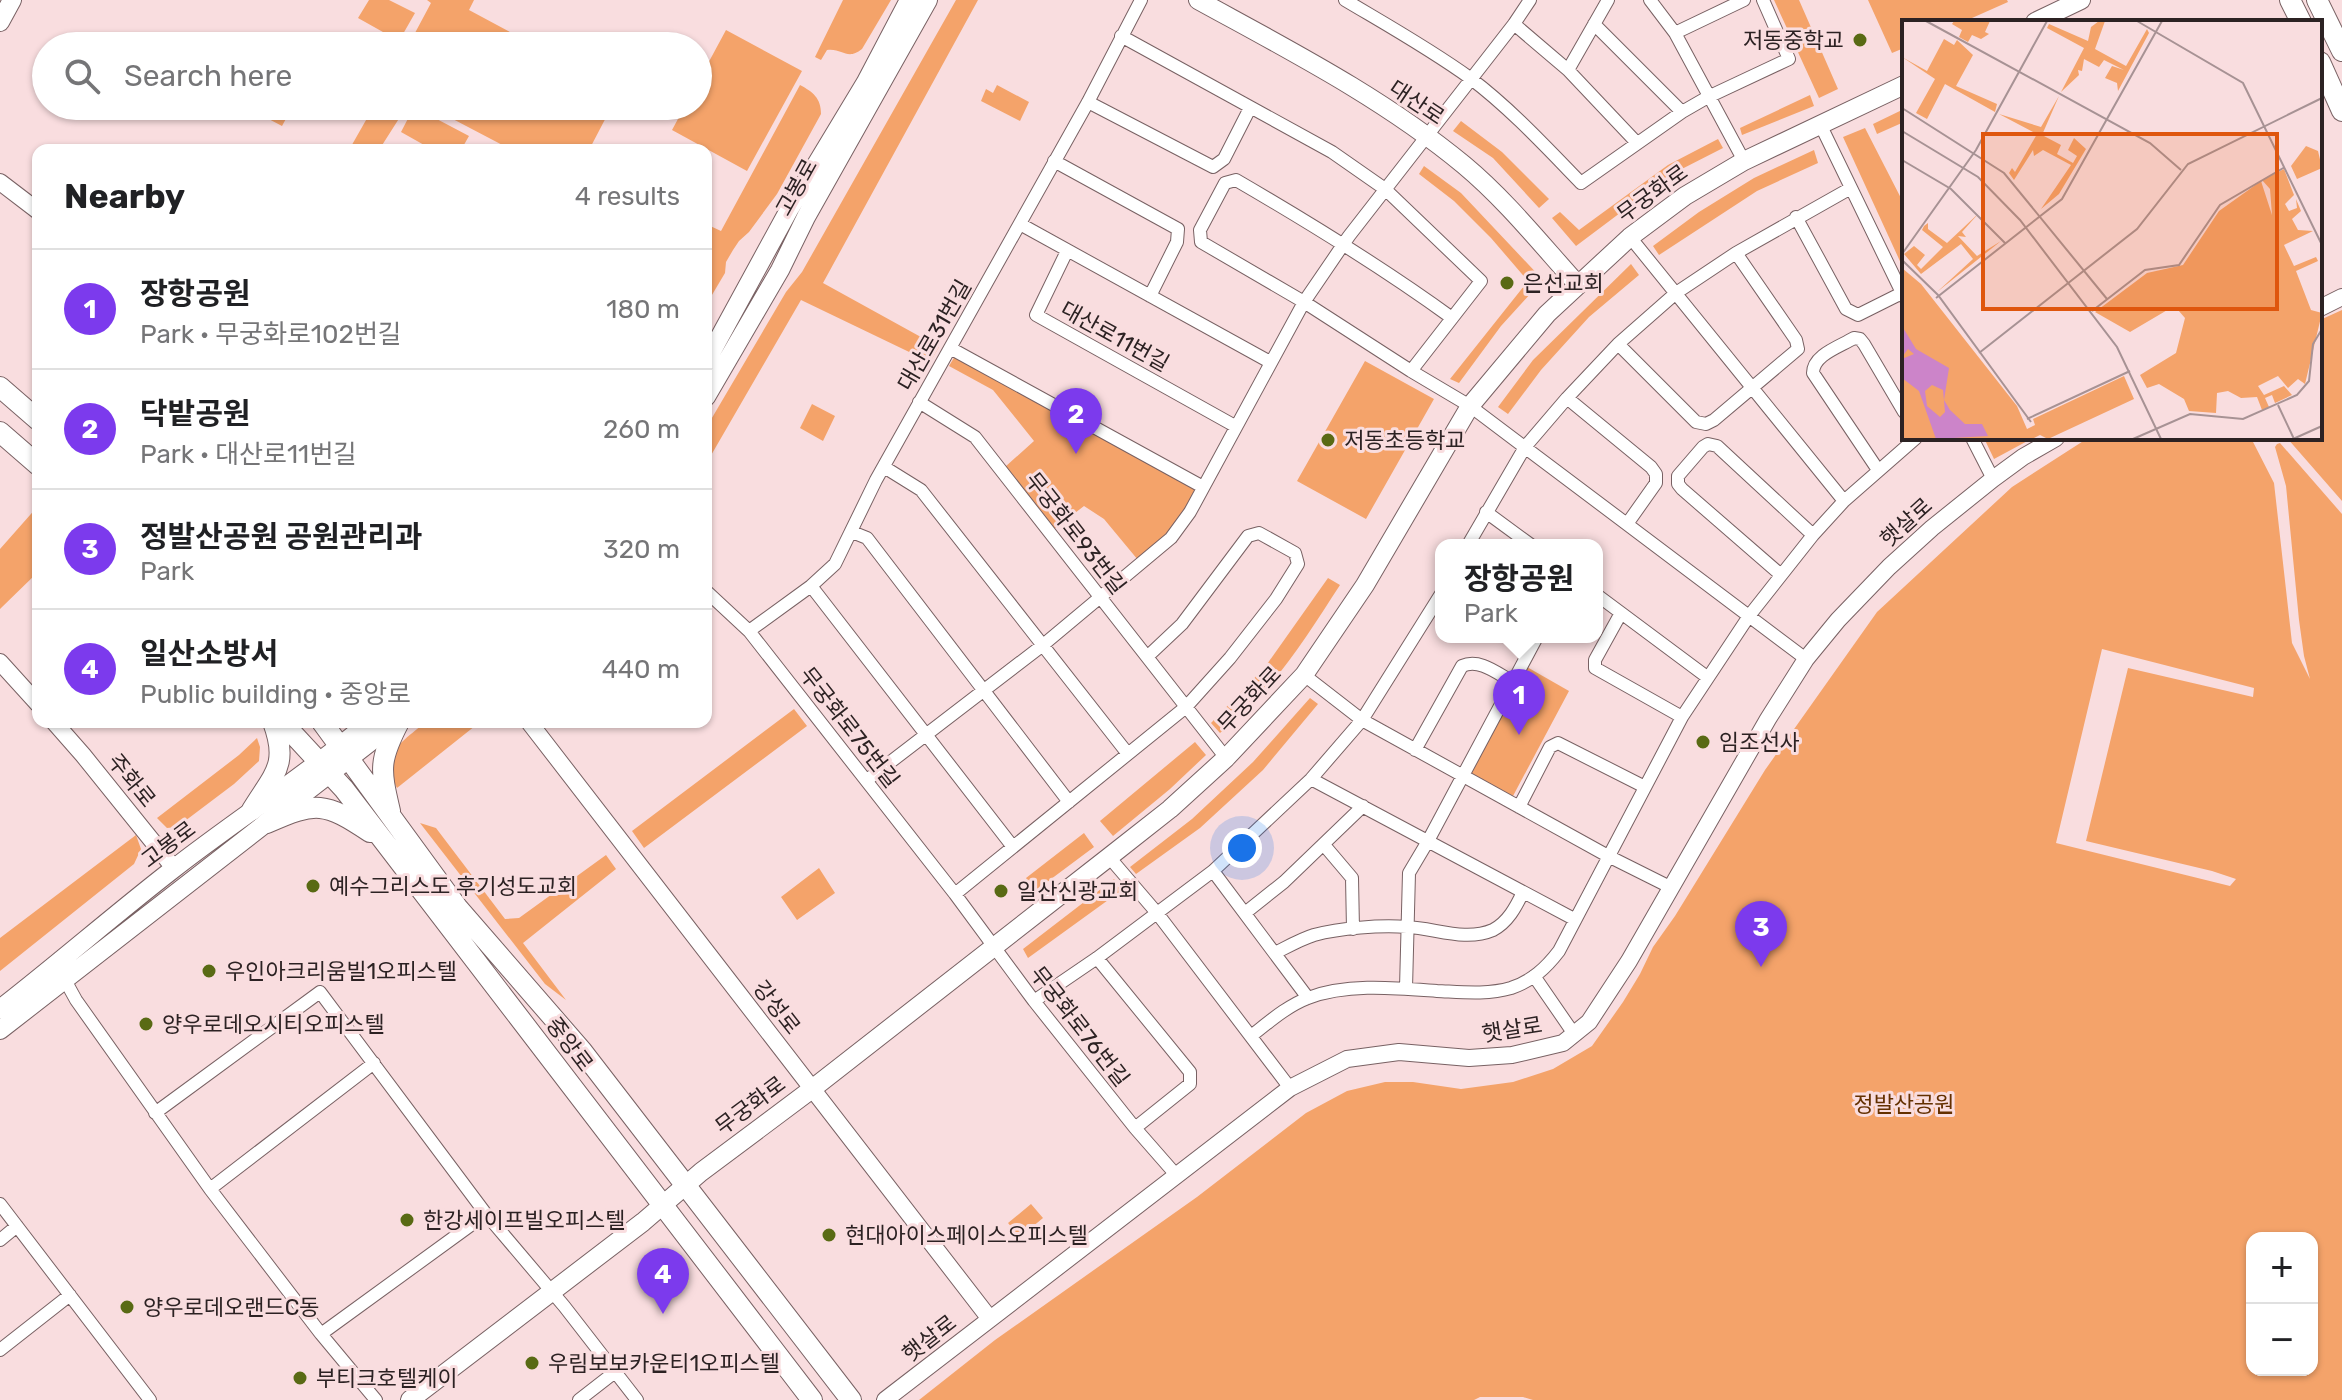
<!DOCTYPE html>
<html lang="en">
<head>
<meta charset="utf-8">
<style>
  body { margin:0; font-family:Rubik,"Noto Sans KR",sans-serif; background:#f2f2f2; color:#202124 }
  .controls { position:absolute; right:24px; bottom:24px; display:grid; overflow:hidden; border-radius:16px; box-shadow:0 2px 6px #0004 }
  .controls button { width:72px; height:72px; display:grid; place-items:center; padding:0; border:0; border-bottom:2px solid #e0e0e0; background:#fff; color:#202124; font:40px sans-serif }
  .you { position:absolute; left:1242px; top:848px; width:28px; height:28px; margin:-20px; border:6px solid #fff; border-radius:50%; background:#1a73e8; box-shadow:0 0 0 12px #1a73e833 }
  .badge { display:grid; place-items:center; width:52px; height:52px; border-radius:50%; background:#7c3aed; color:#fff; font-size:26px; font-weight:700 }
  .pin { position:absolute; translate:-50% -66px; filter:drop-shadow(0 2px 4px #0008) }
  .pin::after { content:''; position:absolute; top:42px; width:28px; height:24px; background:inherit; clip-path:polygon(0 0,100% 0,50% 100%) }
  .popup { position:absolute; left:1435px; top:539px; width:168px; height:104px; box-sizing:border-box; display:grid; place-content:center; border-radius:16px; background:#fff; filter:drop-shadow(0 2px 6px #0005); font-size:26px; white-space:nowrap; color:#757577 }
  .popup b { font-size:30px; color:#202124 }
  .popup::after { content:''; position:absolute; left:50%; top:100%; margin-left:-16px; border:16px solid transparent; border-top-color:#fff }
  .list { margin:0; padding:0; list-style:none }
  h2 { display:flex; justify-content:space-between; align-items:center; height:104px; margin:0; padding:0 32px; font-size:34px }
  h2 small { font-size:26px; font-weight:400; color:#757577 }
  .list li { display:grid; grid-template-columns:52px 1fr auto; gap:24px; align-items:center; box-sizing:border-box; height:120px; padding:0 32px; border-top:2px solid #e0e0e0 }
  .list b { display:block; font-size:30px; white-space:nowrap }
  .list p { margin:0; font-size:26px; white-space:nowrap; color:#757577 }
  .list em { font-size:26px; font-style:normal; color:#757577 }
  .icon { flex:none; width:44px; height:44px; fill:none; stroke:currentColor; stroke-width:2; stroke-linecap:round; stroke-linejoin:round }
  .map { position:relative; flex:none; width:2342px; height:1400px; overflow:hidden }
  .search { position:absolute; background:#fff; box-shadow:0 2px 6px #0004; left:32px; top:32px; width:680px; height:88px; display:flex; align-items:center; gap:20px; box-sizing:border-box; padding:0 28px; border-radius:44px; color:#757577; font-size:30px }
  .panel { position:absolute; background:#fff; box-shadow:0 2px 6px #0004; left:32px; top:144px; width:680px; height:584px; border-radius:16px }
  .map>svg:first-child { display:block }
</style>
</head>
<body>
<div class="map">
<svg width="2342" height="1400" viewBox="0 0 2342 1400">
  <rect width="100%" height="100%" fill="#f9dddf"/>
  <path fill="#f4a36a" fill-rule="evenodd" d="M369,0H389L415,13L399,41L358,18Z
    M427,0H474L469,10L536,46H408L431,3Z
    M843,0H891L862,49C847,61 843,48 827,50L821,60L815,57Z
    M956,0H978L823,283L939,347L930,362L801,300L706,464V428L786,292L802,272Z
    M1774,0H1799L1838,89L1819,98Z
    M1868,0H2007L2008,2L1963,22H1904V48L1892,53Z
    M726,30L802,71L747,171L672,130L685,106H698V82Z
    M800,85C813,92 821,98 821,114L777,194L749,232L739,241L733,250L726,262L725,273L706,305V224L721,231Z
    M997,85L1029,102L1020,121L981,101L986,89L993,93Z
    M1810,95L1814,106L1742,135L1740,128Z
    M244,106H293L282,126Z
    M374,106H407L379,150H349Z
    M428,106H612L589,150H512Z
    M414,107L469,136L461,150H433L401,132Z
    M1904,109V122L1877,134L1873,124Z
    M1461,121L1502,152L1549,199L1539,208L1493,158L1453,131Z
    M1865,128L1904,204V270L1843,137Z
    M1718,139L1723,148L1672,174L1576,246L1552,218L1560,212L1579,230L1668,165Z
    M1814,150L1818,163L1757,191L1659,255L1653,246L1699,212L1754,178Z
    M1424,166L1461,193L1543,280L1501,326L1459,383L1450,379L1528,281L1491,238L1454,201L1419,174Z
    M1631,264L1639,275L1589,317L1541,370L1508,414L1498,407L1533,360Z
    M2342,310V501L2287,438H2320V320Z
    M955,356L1195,488C1184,519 1163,539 1138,560L1104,519L1084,506L1053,530L1005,467L1034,441L993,390L949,366Z
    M1365,361L1434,399L1366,519L1297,481Z
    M812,404L835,416L823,441L800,428Z
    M1984,438H2033L1994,459Z
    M2088,438H2251L2274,483L2292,643L2310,679L2304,656L2299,620L2286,486L2275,447L2277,444L2280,443L2342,514V1400H1533L1523,1397H1480L1474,1400H919L995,1340L1197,1197L1306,1113L1347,1091L1385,1082H1413L1461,1089L1513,1082L1553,1069L1592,1046L1623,1002L1640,974L1653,947L1675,916L1765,770L1877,612L2012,487ZM2102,649L2254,688L2253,697L2128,668L2086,841L2212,871L2236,879L2230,886L2056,843ZM2252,1238H2312V1370H2252Z
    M38,506V572L0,609V549Z
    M1328,578L1340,585C1305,639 1271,694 1220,733L1211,723L1265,667Z
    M1527,667L1569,691L1513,796L1471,774Z
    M1310,698L1318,704L1263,770L1200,828L1136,874L1130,867L1192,819L1253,762Z
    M794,709L807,726L644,848L632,831Z
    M426,722H480L397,788C394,782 390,775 389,769C387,749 413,733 426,722Z
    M257,738L260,747L259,761L234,784L177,827L167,828L157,818L239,755Z
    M1195,742L1206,755L1170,789L1113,836L1100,821Z
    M420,823L436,828L505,919L519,918L606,855L616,869L523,943L566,1000L545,984Z
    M1084,833L1094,847L1035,891L1026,878Z
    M136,835L141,849L134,864L0,971V938Z
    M819,868L835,893L797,920L781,897Z
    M1114,879L1122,890L1028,958L1023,949Z
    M1031,1204L1043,1218L1020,1237L1008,1223Z"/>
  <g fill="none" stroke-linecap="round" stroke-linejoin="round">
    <g stroke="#786163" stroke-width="14">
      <path id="minor" d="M1345,0C1387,25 1430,49 1470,78C1510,108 1546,147 1581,183L1682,112L1708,97L1789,59L1763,0
        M1650,0L1675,33L1744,161
        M1514,24L1568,70L1637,143
        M1594,24L1682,112
        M1675,33L1744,0
        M1121,36L1332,152L1385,189L1481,281L1411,371L1304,302L1201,242L1200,230L1225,183L1236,180C1310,223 1382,267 1452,318
        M1568,70L1608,0
        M1088,102L1213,167L1224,159L1250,108
        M1821,126L1904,297
        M1054,161L1178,229L1177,242L1150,296
        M1796,217L1846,309L1858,315L1902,293
        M1020,224L1270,362
        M1630,237L1844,501
        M1067,251L1036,315L1235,426
        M1618,344L1696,422L1706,424L1714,420L1798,349L1796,340L1736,253
        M950,348L1203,487
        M1411,371L1470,406L1806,659
        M1567,398L1651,467L1656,474V483L1627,524
        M919,402L975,437L1226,758
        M1972,438L1993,479
        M884,467L921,490L1128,754
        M1878,470L1813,373C1813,355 1839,347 1854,338L1860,339L1864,344L1904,412
        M1486,512L1531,545
        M852,532L867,538L1069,802
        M1468,545L1525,447L1567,398L1618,344L1676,293L1736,253L1851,188
        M1781,575L1682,489L1678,484V476L1703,447L1708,444L1717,446L1813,535
        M811,586L1013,847
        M706,591L749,631L955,894L1034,1001L1135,1128L1177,1176
        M1597,595L1707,677
        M1621,613L1595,660V668L1682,717
        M749,631L811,586L835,564L876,480L1088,102L1141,0
        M1304,675L1362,720L1608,856L1670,887
        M1415,750L1462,666C1480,658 1498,674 1513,682
        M1311,779L1574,919
        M867,780L1043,645L1171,538L1190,512L1304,302L1349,236L1514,24L1530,0
        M1519,807L1550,747L1558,743L1645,787
        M1324,845L1352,878L1353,929
        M1109,857L1157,913L1290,1088
        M1213,871L1308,998
        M955,894L1186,707L1230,658L1276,599L1298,564L1295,553L1259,533L1248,536L1182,624L1147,657
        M1245,913L1284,882L1363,806
        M1275,953C1287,947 1301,939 1314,935C1340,928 1380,925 1407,927C1435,928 1465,942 1493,930C1508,922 1516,907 1523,892
        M1097,958L1190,1072V1084L1135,1128
        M1534,976L1574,1034
        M65,980L76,1000L210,1189L321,1334L376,1400
        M1406,988L1409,873L1428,841L1537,637
        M1034,1001L1097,958L1213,871L1311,779L1362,720L1441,594
        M1251,1036C1269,1022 1287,1006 1308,998C1347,983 1396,988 1437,991C1461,992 1487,995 1511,988C1532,981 1546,968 1559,951L1682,717L1749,616L1813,535L1844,501L1916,438
        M155,1113L320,992L486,1214L564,1306L637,1400
        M210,1189L374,1063
        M0,1204L150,1400
        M0,1240L17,1226
        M321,1334L486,1214
        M0,1350L70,1295
        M579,1400L615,1372"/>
    </g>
    <g stroke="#786163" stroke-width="18">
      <path id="tertiary" d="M0,182L38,211
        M2320,308L2342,297
        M0,662L38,704
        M54,722L83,755L174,868
        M529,722L990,1319
        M885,1400L1290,1088L1347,1059L1399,1052L1469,1058L1512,1055L1563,1043L1589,1022L1629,961L1768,719L1806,659L1838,620L1889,567L1932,528L1993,479L2023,457L2056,438"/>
    </g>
    <g stroke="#786163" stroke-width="20">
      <path id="secondary" d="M1198,0C1289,50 1383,98 1464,165C1506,200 1541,244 1578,285
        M0,22L12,0
        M2035,22L2081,0
        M706,362L790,208L866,82L909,0
        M706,397L780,270L806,217L928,0
        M0,1009C58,964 114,915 172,870C237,819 307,775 369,722
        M0,1030L396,722
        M410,1400L643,1222L701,1172L812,1089L1109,857L1170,809L1226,758L1304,675L1365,585L1470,406L1547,314L1630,237L1685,196L1744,161L1904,85"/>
    </g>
    <g stroke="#786163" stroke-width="22">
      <path id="primary" d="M2290,0L2301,22
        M2317,0L2342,51
        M2320,62L2342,111
        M0,387L38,420
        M0,432L38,465
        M282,722L344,789L812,1400
        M322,722L457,907L582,1051L851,1400
        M252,810C274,774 289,765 273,722
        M390,811C380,769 379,760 399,722
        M267,823C316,801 325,802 370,832"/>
    </g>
    <use href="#minor" stroke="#fff" stroke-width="12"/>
    <use href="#tertiary" stroke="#fff" stroke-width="16"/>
    <use href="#secondary" stroke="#fff" stroke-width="18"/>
    <use href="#primary" stroke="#fff" stroke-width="20"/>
  </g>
  <g fill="#596a14" stroke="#f9dddf" stroke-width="3">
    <circle cx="1860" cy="40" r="8"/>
    <circle cx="1507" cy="283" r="8"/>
    <circle cx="1328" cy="440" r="8"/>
    <circle cx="1703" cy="742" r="8"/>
    <circle cx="313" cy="886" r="8"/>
    <circle cx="1001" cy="891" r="8"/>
    <circle cx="209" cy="971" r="8"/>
    <circle cx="146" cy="1024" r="8"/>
    <circle cx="407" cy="1220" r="8"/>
    <circle cx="829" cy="1235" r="8"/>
    <circle cx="127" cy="1307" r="8"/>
    <circle cx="532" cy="1363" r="8"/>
    <circle cx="300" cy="1378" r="8"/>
  </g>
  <g text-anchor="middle" stroke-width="6" stroke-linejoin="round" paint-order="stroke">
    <g font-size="22" fill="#2c2223" stroke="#f9dddf" text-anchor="start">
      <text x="1844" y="48" text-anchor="end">저동중학교</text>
      <text x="1523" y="291">은선교회</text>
      <text x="1344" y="448">저동초등학교</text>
      <text x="1719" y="750">임조선사</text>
      <text x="329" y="894">예수그리스도 후기성도교회</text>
      <text x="1017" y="899">일산신광교회</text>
      <text x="225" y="979">우인아크리움빌1오피스텔</text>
      <text x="162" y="1032">양우로데오시티오피스텔</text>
      <text x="423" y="1228">한강세이프빌오피스텔</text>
      <text x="845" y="1243">현대아이스페이스오피스텔</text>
      <text x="143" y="1315">양우로데오랜드C동</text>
      <text x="548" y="1371">우림보보카운티1오피스텔</text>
      <text x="316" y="1386">부티크호텔케이</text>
    </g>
    <g font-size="22" fill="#2c2223" stroke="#f9dddf">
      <text transform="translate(1417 102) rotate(34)" y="8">대산로</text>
      <text transform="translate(796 187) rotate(-61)" y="8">고봉로</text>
      <text transform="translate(1652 193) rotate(-36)" y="8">무궁화로</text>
      <text transform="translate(934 335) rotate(-60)" y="8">대산로31번길</text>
      <text transform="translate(1115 336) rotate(29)" y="8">대산로11번길</text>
      <text transform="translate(1906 522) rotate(-42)" y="8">햇살로</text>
      <text transform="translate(1076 533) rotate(52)" y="8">무궁화로93번길</text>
      <text transform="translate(1249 699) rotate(-47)" y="8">무궁화로</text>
      <text transform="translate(850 727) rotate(52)" y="8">무궁화로75번길</text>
      <text transform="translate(132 780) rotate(51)" y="8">주화로</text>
      <text transform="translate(168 844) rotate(-37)" y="8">고봉로</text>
      <text transform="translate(777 1007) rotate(52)" y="8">강성로</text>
      <text transform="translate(1080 1026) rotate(52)" y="8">무궁화로76번길</text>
      <text transform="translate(1512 1029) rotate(-9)" y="8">햇살로</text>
      <text transform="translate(570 1044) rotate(53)" y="8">중앙로</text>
      <text transform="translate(750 1105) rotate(-37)" y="8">무궁화로</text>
      <text transform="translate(929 1338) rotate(-38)" y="8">햇살로</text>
    </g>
    <g font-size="22" fill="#643000" stroke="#f9dddf">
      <text x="1904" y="1112">정발산공원</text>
    </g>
  </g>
  <g transform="translate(1902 20)">
    <rect width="420" height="420" fill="#f9dddf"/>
    <path d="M52,1H88L83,12L87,14L79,19L70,15L66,22L57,17L60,10L50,4ZM197,1H203L193,29L224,46L245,9L247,13L216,71L215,63L203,58L210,46L222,50L202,40L197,47L182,39L180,51L176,50L177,55L159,72L182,28L145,8L147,4L186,21L189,7ZM42,19L52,25L55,20L71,35L54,66L95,84L93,92L43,64L25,99L14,93L33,59L0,37L25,51ZM157,76L140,115L159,125L155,134L171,143L175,136L166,130L172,118L184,129L157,174L139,189L169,145L141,130L132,136L131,130L112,160L107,153L110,148L113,152L135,114L97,94L139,107ZM404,126L416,131L420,148L395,159L389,146ZM382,149L392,175L383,184L387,191L395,188L394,179L399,191L390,199L396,210L411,211L382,225L392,246L414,237L416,241L394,251L409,290L420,293L403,364L396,359L386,368L376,356L356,366L362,375L382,366L390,375L373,383L370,375L363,378L367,387L360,390L355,377L339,378L326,371L315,373L314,393L287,391L282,379L257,364L245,368L238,355L274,333L283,298L276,290L267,289L228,312L193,292L245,253L281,245L317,191L359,161L370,195L368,169L360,160ZM77,193L60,212L64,217L56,216L75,236L99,221L35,272L71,239L59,224L19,254L2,234L12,226L23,235L15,245L19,249L41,227L20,210L22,206L26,203V209L45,223ZM0,248L19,264L115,386L125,409L133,405L131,399L222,356L232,379L146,419L138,415L130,419H2Z" fill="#f4a36a"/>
    <path d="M0,306L14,329L47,348L42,380L48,390L63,404H80L86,416L34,419L17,371L0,358V339L12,334L6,329L0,337ZM30,365L41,370L43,392L38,397L25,386L23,371Z" fill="#cc84c9" fill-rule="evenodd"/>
    <path fill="none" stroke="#a79294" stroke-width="2" d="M24,1L248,123L279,150M235,1L341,63L420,225M0,88L102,153L205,279M0,111L76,157L118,200L215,327L259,419M0,140L49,169L103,223M0,234L74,130L145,1M0,240L36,275L129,402M34,278L160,179L260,1M190,291L243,250L277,245L318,185L383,147M77,333L235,209L286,144L420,78M376,385L392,419M125,399L228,351M231,419L288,394L341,399L395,375L407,361L411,324L420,309M391,419L420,406"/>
    <path fill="#df560d" fill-opacity="0.15" stroke="#df560d" stroke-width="4" d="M81,114H375V289H81Z"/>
    <rect width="420" height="420" fill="none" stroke="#2c2223" stroke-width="4"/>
  </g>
</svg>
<div class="controls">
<button>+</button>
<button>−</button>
</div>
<div class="you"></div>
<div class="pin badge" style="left:1519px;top:735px">1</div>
<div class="popup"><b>장항공원</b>Park</div>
<div class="pin badge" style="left:1076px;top:454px">2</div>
<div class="pin badge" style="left:1761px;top:967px">3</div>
<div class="pin badge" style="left:663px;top:1314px">4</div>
<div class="search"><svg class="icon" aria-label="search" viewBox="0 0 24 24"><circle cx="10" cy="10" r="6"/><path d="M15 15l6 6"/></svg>Search here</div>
<section class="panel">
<h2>Nearby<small>4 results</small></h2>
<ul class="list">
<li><span class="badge">1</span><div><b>장항공원</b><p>Park · 무궁화로102번길</p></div><em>180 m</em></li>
<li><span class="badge">2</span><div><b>닥밭공원</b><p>Park · 대산로11번길</p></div><em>260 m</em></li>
<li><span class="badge">3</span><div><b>정발산공원 공원관리과</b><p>Park</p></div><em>320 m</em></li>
<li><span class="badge">4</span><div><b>일산소방서</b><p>Public building · 중앙로</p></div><em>440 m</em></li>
</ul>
</section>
</div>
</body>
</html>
